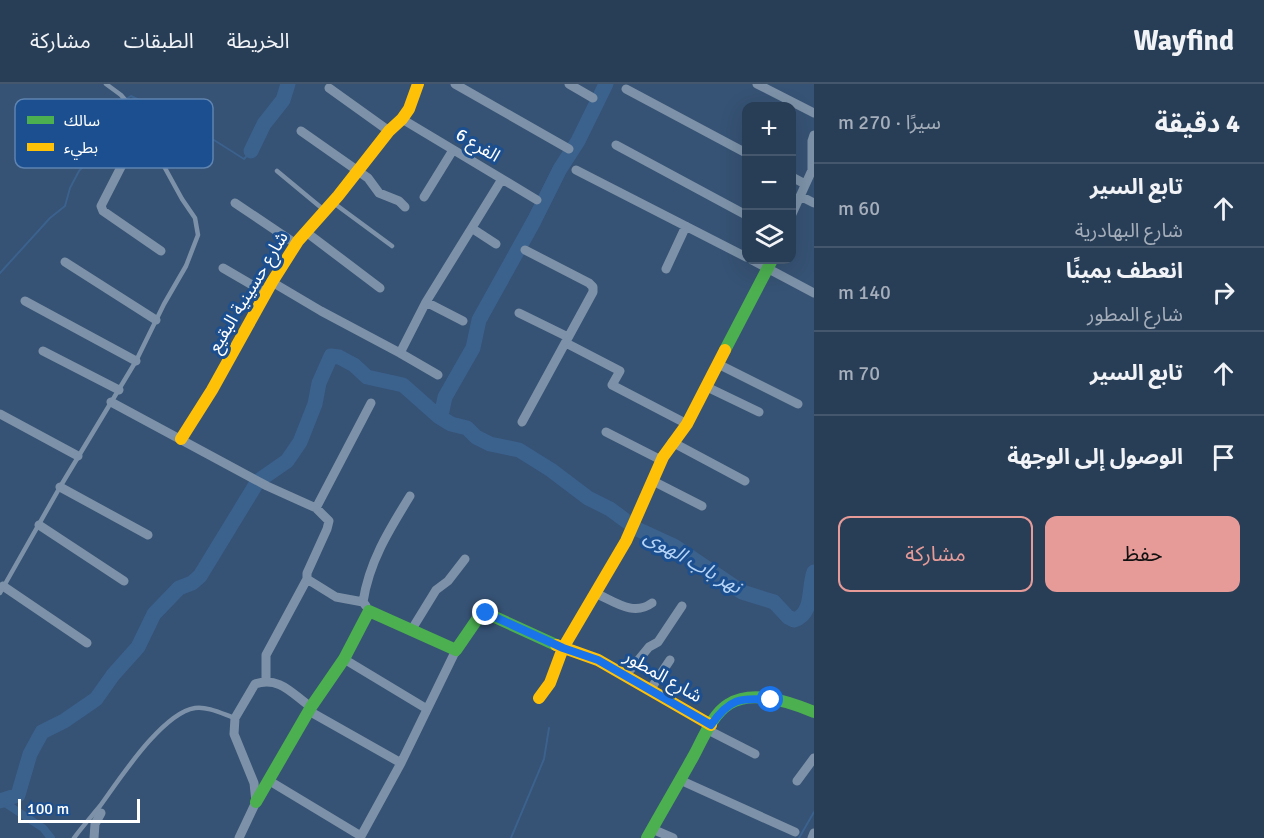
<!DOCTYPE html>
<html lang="ar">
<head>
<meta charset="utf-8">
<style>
  body { margin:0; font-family:Signika,"Noto Sans Arabic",sans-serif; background:#30455d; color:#f1f3f6; direction:rtl }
  .controls { position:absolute; right:18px; top:18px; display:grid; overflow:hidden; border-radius:12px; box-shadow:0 6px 24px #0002 }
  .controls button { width:54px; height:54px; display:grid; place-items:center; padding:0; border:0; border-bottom:2px solid #44576d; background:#283e57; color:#f1f3f6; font:30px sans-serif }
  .scale { position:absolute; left:18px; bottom:15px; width:122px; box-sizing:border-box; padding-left:6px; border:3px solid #fff; border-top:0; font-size:16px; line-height:21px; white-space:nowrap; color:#fff; -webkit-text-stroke:4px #1b4f8f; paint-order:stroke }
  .stop { position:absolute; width:18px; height:18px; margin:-14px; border:4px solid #1a73e8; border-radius:50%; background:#fff }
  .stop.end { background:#1a73e8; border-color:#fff; box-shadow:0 2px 6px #0008 }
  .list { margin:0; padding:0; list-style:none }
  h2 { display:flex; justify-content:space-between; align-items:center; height:78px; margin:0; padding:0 24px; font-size:26px }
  h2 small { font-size:20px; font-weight:400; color:#a5aeba }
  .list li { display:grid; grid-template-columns:39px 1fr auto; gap:18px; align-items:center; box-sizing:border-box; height:84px; padding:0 24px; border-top:2px solid #44576d }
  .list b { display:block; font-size:22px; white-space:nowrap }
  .list p { margin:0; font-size:20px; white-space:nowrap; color:#a5aeba }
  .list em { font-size:20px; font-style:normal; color:#a5aeba }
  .actions { display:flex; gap:12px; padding:18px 24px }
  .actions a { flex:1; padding:14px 0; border:2px solid #e69b98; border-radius:12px; text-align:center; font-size:21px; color:#e69b98 }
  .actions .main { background:#e69b98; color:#111 }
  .icon { flex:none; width:33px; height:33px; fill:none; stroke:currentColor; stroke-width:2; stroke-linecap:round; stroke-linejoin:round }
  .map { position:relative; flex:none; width:814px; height:754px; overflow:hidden; direction:ltr }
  header { display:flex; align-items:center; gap:36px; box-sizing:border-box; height:84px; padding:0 30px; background:#283e57; border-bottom:2px solid #44576d }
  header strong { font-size:28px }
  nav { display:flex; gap:33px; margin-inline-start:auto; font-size:21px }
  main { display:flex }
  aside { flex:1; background:#283e57 }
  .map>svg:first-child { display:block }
</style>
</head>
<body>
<header>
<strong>Wayfind</strong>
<nav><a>الخريطة</a><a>الطبقات</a><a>مشاركة</a></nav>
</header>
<main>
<aside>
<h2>4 دقيقة<small>سيرًا · 270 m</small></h2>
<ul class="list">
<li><svg class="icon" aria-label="ahead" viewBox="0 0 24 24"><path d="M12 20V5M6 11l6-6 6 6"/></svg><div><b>تابع السير</b><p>شارع البهادرية</p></div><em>60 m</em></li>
<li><svg class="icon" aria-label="right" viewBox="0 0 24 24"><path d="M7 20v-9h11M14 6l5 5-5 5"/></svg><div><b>انعطف يمينًا</b><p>شارع المطور</p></div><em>140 m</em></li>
<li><svg class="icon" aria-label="ahead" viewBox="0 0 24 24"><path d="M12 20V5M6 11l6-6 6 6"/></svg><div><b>تابع السير</b></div><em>70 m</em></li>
<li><svg class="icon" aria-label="arrive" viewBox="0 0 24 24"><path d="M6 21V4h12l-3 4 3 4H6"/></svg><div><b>الوصول إلى الوجهة</b></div></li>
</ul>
<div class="actions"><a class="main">حفظ</a><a>مشاركة</a></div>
</aside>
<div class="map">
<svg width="814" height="754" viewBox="0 0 814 754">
  <rect width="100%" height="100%" fill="#365274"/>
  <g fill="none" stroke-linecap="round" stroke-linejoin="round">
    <path stroke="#3b618d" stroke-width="2" d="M0,189L50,134L65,122L70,104L79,87L89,76L114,22L131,12L187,39L244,75L251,67
      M511,754L544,675L549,644
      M799,754L814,728"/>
    <path stroke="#3b618d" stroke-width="8" d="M2,717L43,744L51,754"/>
    <path stroke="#3b618d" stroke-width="15" d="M251,67L264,40L283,16L288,0
      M438,332L451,340L467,344L476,353L490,360L519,366L551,386L588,414L610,425L637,445L674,462L742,508L774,518L788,533L794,536C814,530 808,503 814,488
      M0,717L18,711L30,670L42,648L64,637L96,615L113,591L138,563L154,530L179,504L192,499L200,492L258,397L287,377L300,358L315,320L319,299L331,272L339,273L354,281L367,293L403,301L438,332L442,327L445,313L473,264L479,236L534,137L560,85L578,57L606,0"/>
    <path stroke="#7d92a8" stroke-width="4.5" d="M277,87L324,126
      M335,120L392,162
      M0,509L60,403L136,277L164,220L186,182L198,151L195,134L182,115L132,24L121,11L106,0
      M74,754C82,743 91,733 100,722C119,696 162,629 195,624C207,622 223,630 235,634"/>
    <path stroke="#7d92a8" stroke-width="9" d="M455,0L569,65
      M569,0L593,14
      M757,0L814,29
      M329,4L389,47
      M626,5L746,69
      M402,35L537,116
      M142,42L101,122L103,127L161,167
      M301,47L368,94L379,109L399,117L405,123
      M616,61L746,131
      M576,86L746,173
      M792,93L805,100
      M800,112L814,119
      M424,113L453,66
      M235,119L296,160
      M792,130L812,86V57L814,51
      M473,145L496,160
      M306,148L380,204
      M752,176L814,209
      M65,178L156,236
      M223,184L266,209
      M666,185L686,142
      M272,198L321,227L400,269
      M25,217L136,277
      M426,218L463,237
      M519,229L568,253
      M566,259L620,287L612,301L687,340
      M43,267L119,306
      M718,280L798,320
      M438,291L400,269L426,218L502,95
      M707,303L759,328
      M111,318L267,402L316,424L329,437L327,445L307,489V495L336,513L363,518
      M0,330L78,372
      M522,338L593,208V203L589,199L525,166
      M606,348L661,376
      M672,358L745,397
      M653,397L702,422
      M60,403L148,451
      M316,424L371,319
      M39,441L124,497
      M3,502L87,559
      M595,509C614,517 633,533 652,519
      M366,522L363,518C369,478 389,446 410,412
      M412,545L436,506L448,497L465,475
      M344,575L427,625
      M626,591L649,563L658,558L682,522
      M266,596V571L307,495
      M650,606L670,576
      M309,627L401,679
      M708,646L755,670
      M268,696L361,752
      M680,696L795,748
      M797,697L814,674
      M652,745L673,754
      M94,754L95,740L101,729
      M239,754L256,718L254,699L234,650L235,634L255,600C280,592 292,610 311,623
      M360,754L401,679L456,566
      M812,754L814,749"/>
    <path stroke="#4caf50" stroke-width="12" d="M725,266L772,176
      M256,718L311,623L344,575L369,527L456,566L478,534L486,529L556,561
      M647,754C662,727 678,700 693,673C702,657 712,630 729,620C753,605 790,618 814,628"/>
    <path stroke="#ffc107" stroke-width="12" d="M181,355L212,306L272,198L298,157L338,112L389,47L402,35L409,25L418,0
      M556,561L598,576L711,641
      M539,614L550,599L563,564L626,457L663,373L687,340L725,266"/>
  </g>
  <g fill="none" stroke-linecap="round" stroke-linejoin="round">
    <path stroke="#1a73e8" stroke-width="8" d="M486,529L563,564L598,576L711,641C729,615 740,613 771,616"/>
  </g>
  <g text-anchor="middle" stroke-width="6" stroke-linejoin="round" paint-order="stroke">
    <g font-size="18" fill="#fff" stroke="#1b4f8f">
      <text transform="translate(478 61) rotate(31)" y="6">الفرع 6</text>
      <text transform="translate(248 208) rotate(-59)" y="6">شارع حسينية البقيع</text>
      <text transform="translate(663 592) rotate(30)" y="6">شارع المطور</text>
    </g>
    <g font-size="20" font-style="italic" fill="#b5d3f5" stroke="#1b4f8f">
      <text transform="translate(693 477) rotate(30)" y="7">نهر باب الهوى</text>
    </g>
  </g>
  <rect x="15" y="15" width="198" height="69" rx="9" fill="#1b4f8f" stroke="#5f84b1" stroke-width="1.5"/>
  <rect x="27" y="32" width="27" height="8" fill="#4caf50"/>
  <rect x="27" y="59" width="27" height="8" fill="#ffc107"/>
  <g font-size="16" fill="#fff">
    <text x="64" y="42">سالك</text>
    <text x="64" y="69">بطيء</text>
  </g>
</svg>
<div class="controls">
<button>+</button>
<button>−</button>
<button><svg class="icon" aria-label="layers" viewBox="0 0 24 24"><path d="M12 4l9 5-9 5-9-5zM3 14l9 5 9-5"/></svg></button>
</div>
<div class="scale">100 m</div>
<div class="stop" style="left:771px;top:616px"></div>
<div class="stop end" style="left:486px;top:529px"></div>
</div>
</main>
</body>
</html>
